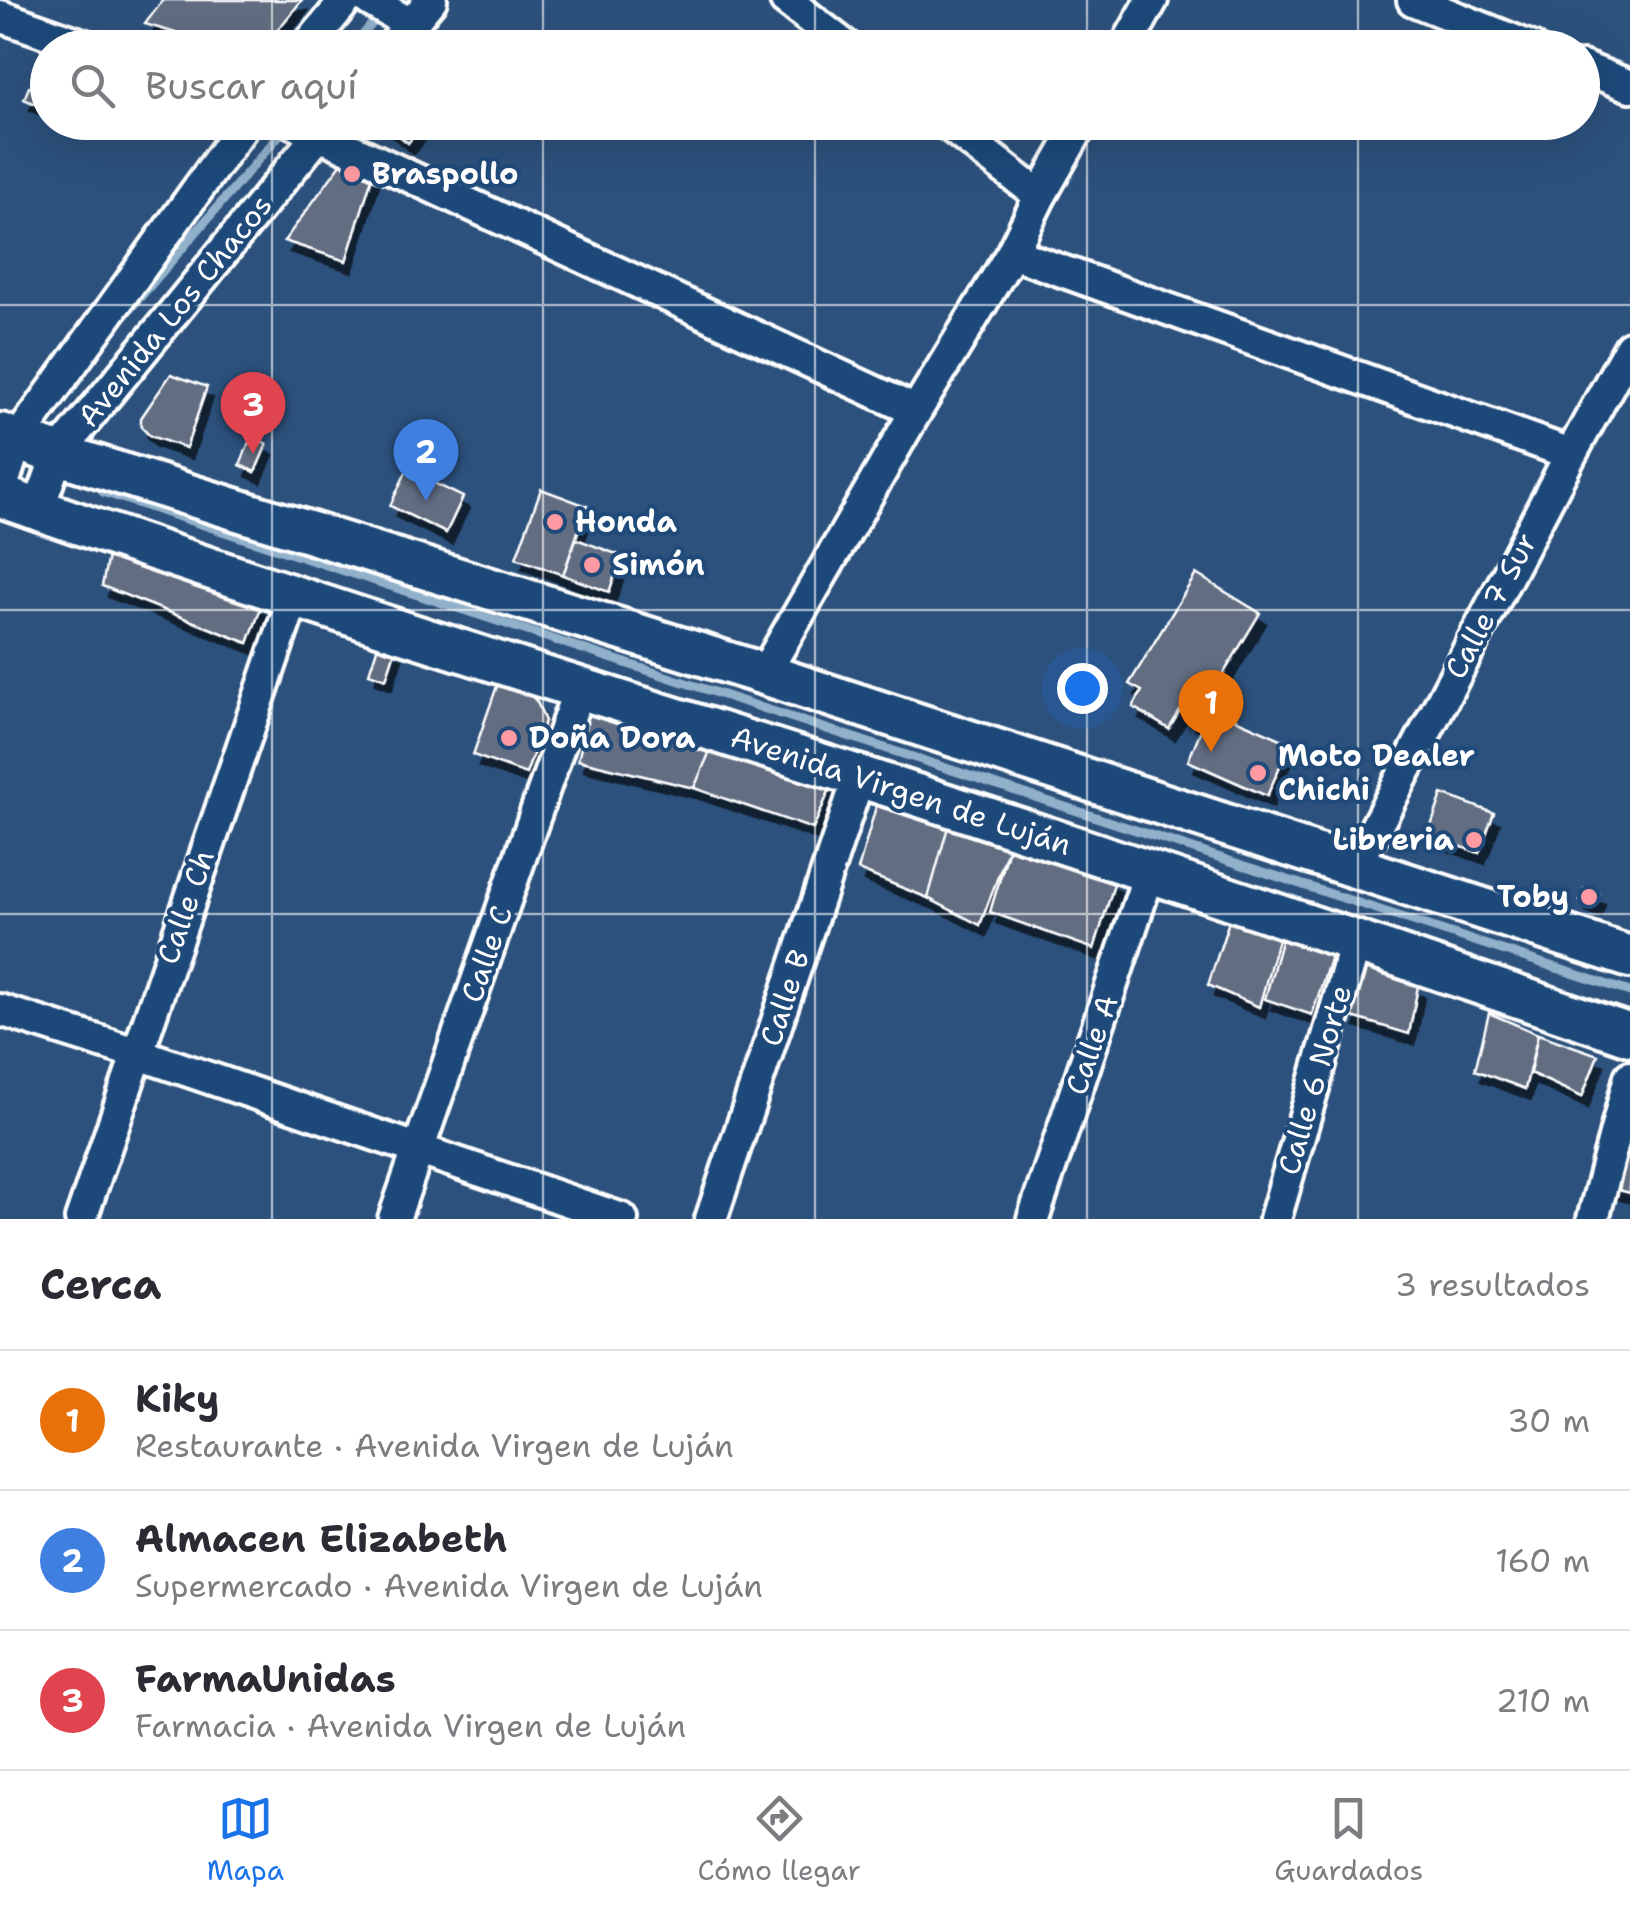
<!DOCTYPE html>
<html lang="es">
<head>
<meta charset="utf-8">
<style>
  body { margin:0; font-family:"Shantell Sans",sans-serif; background:#f7f7f7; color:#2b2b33 }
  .you { position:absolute; left:1082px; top:688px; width:35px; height:35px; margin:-25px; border:8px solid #fff; border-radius:50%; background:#1a73e8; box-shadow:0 0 0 15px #1a73e833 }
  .badge { display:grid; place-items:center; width:65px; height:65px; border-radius:50%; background:#1a73e8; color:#fff; font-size:32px; font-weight:700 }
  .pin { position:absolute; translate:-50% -82px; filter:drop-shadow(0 2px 5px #0008) }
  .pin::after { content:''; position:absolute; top:52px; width:35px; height:30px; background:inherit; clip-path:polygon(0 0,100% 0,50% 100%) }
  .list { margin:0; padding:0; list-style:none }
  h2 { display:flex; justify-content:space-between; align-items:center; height:130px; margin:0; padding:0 40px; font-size:42px }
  h2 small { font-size:32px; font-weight:400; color:#7c7c81 }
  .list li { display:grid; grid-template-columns:65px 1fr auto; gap:30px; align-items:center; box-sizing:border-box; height:140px; padding:0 40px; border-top:2px solid #e1e1e2 }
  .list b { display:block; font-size:38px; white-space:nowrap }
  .list p { margin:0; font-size:32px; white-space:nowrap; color:#7c7c81 }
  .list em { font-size:32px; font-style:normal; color:#7c7c81 }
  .icon { flex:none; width:55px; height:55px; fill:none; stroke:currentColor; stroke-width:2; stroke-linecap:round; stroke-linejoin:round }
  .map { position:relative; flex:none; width:1630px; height:1219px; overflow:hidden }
  .search { position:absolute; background:#fff; box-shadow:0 10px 40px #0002; left:30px; right:30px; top:30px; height:110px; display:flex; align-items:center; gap:25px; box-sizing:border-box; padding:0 35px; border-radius:55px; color:#7c7c81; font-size:38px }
  .sheet { height:550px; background:#fff }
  nav { display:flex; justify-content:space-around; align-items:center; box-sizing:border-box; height:140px; border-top:2px solid #e1e1e2; background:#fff; font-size:28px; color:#7c7c81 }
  nav a { display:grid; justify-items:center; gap:5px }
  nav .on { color:#1a73e8 }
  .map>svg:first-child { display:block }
</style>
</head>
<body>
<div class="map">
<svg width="1630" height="1219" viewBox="0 0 1630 1219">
  <defs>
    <filter id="shadow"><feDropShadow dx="6" dy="11" stdDeviation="0" flood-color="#0009"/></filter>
  </defs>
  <rect width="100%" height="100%" fill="#2c517c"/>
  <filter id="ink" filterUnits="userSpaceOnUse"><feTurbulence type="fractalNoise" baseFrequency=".01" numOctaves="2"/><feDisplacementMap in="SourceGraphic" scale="20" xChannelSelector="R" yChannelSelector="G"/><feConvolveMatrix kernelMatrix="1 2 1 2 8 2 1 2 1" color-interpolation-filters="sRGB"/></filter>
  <g filter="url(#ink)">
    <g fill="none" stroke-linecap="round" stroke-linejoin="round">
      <path stroke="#91b0ca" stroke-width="9" d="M352,48L380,14
        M119,322L288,125
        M103,492L1630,992"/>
    </g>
    <path fill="#626d82" stroke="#fff" stroke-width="2.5" filter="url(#shadow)" d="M163,0H302L263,48H227L145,24Z
      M29,87L48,95L44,108L24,99Z
      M382,122H425L408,143Z
      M341,164L373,174L346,261L284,241Z
      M171,374L207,387L186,448L150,436L141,427V418Z
      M251,437L267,444L255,472L240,465Z
      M407,470L463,497L446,533L390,506Z
      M541,489L587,506L563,575L516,558Z
      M576,539L622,556L609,592L563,575Z
      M109,551L262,605L248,643L102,586Z
      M1196,574L1260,613L1195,721L1180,711L1169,729L1133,707L1142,691L1129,684Z
      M379,642L396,648L386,679L369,673Z
      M499,680L525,689L537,702L545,721L526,774L473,755Z
      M592,703L714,742L694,788L578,760Z
      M1210,708L1290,743L1267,796L1188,761Z
      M714,742L832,784L813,829L694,788Z
      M1442,794L1494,813L1479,853L1428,835Z
      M879,796L949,823L928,898L858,870Z
      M949,823L1012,839L980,925L928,898Z
      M1012,839L1115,881L1094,949L990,912Z
      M1584,889L1599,894L1595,906L1580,901Z
      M1232,912L1280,932L1259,1007L1208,985Z
      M1284,931L1334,947L1312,1015L1265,999Z
      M1365,969L1418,986L1409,1034L1349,1016Z
      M1489,1013L1538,1034L1525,1089L1475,1070Z
      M1538,1034L1598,1055L1582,1097L1530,1073Z
      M1630,1127V1193L1611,1188Z"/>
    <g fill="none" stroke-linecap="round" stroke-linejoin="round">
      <g stroke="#fff" stroke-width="38">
        <path id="minor" d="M369,0L410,24
          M786,0L848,48
          M1413,0L1532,48
          M0,16L91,48
          M306,48L346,0
          M391,48L431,0
          M1125,48L1152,0
          M1582,67L1630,86
          M292,122L916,411
          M945,122L1040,196
          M1012,253L1571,454
          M0,493L17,440L246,122
          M38,509L58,454L329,122
          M764,674L916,411L1012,253L1040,196L1082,122
          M1355,867L1571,454L1630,347
          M0,1010L136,1053L622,1219
          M81,1219L294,596
          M394,1219L579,689
          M711,1219L859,777
          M1033,1219L1150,871
          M1275,1219L1356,941
          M1593,1219L1630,1077"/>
      </g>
      <g stroke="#fff" stroke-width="48">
        <path id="major" d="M0,434L58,454L764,674L1630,957
          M0,496C284,597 573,686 861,777C1119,860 1374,947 1630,1035"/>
      </g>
      <use href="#minor" stroke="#1f4a7a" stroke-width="30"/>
      <use href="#major" stroke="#1f4a7a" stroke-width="40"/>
    </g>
  </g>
  <path fill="none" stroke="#fff" stroke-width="2.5" stroke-opacity="0.55" d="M272,0V48M543,0V48M815,0V48M1087,0V48M1358,0V48M272,122V1219M543,122V1219M815,122V1219M1087,122V1219M1358,122V1219M0,305H1630M0,610H1630M0,914H1630"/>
  <g fill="#ff9aa2" stroke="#1f4a7a" stroke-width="4">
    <circle cx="352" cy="174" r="10"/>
    <circle cx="555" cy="522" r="10"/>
    <circle cx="592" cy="565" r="10"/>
    <circle cx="509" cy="738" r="10"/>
    <circle cx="1258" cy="773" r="10"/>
    <circle cx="1474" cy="840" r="10"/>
    <circle cx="1589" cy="897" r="10"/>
  </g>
  <g text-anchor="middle" stroke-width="8" stroke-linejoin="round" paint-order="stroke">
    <g font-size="30" font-weight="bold" fill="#fff" stroke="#1f4a7a" text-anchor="start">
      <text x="372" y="184">Braspollo</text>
      <text x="575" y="532">Honda</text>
      <text x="612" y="575">Simón</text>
      <text x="529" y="748">Doña Dora</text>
      <text x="1278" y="766">Moto Dealer<tspan x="1278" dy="34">Chichi</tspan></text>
      <text x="1454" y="850" text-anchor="end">Libreria</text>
      <text x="1569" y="907" text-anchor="end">Toby</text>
    </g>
    <g font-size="30" fill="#fff" stroke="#1f4a7a">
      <text transform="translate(175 311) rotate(-51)" y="10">Avenida Los Chacos</text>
      <text transform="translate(1491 606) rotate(-62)" y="10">Calle 7 Sur</text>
      <text transform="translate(901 791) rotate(18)" y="10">Avenida Virgen de Luján</text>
      <text transform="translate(186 907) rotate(-71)" y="10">Calle Ch</text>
      <text transform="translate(487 954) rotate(-71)" y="10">Calle C</text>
      <text transform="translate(785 998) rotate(-72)" y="10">Calle B</text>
      <text transform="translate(1092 1045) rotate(-71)" y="10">Calle A</text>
      <text transform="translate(1315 1080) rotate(-74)" y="10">Calle 6 Norte</text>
    </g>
  </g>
</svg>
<div class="you"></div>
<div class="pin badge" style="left:1211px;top:752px;background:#e8710a">1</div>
<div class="pin badge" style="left:426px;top:501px;background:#3f7fe0">2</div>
<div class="pin badge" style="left:253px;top:454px;background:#e0444e">3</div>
<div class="search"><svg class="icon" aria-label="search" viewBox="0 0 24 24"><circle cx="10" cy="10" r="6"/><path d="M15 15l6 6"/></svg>Buscar aquí</div>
</div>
<section class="sheet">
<h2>Cerca<small>3 resultados</small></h2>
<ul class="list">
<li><span class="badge" style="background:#e8710a">1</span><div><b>Kiky</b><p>Restaurante · Avenida Virgen de Luján</p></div><em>30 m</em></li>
<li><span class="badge" style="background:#3f7fe0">2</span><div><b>Almacen Elizabeth</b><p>Supermercado · Avenida Virgen de Luján</p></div><em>160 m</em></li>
<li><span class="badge" style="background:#e0444e">3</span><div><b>FarmaUnidas</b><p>Farmacia · Avenida Virgen de Luján</p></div><em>210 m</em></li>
</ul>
</section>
<nav>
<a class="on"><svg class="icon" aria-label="map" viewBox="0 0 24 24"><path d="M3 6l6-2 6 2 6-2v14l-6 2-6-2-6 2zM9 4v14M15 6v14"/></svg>Mapa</a>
<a><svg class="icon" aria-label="directions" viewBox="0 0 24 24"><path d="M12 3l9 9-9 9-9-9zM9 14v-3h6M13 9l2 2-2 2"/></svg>Cómo llegar</a>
<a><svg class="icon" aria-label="saved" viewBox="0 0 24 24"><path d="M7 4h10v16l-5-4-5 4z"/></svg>Guardados</a>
</nav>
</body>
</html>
